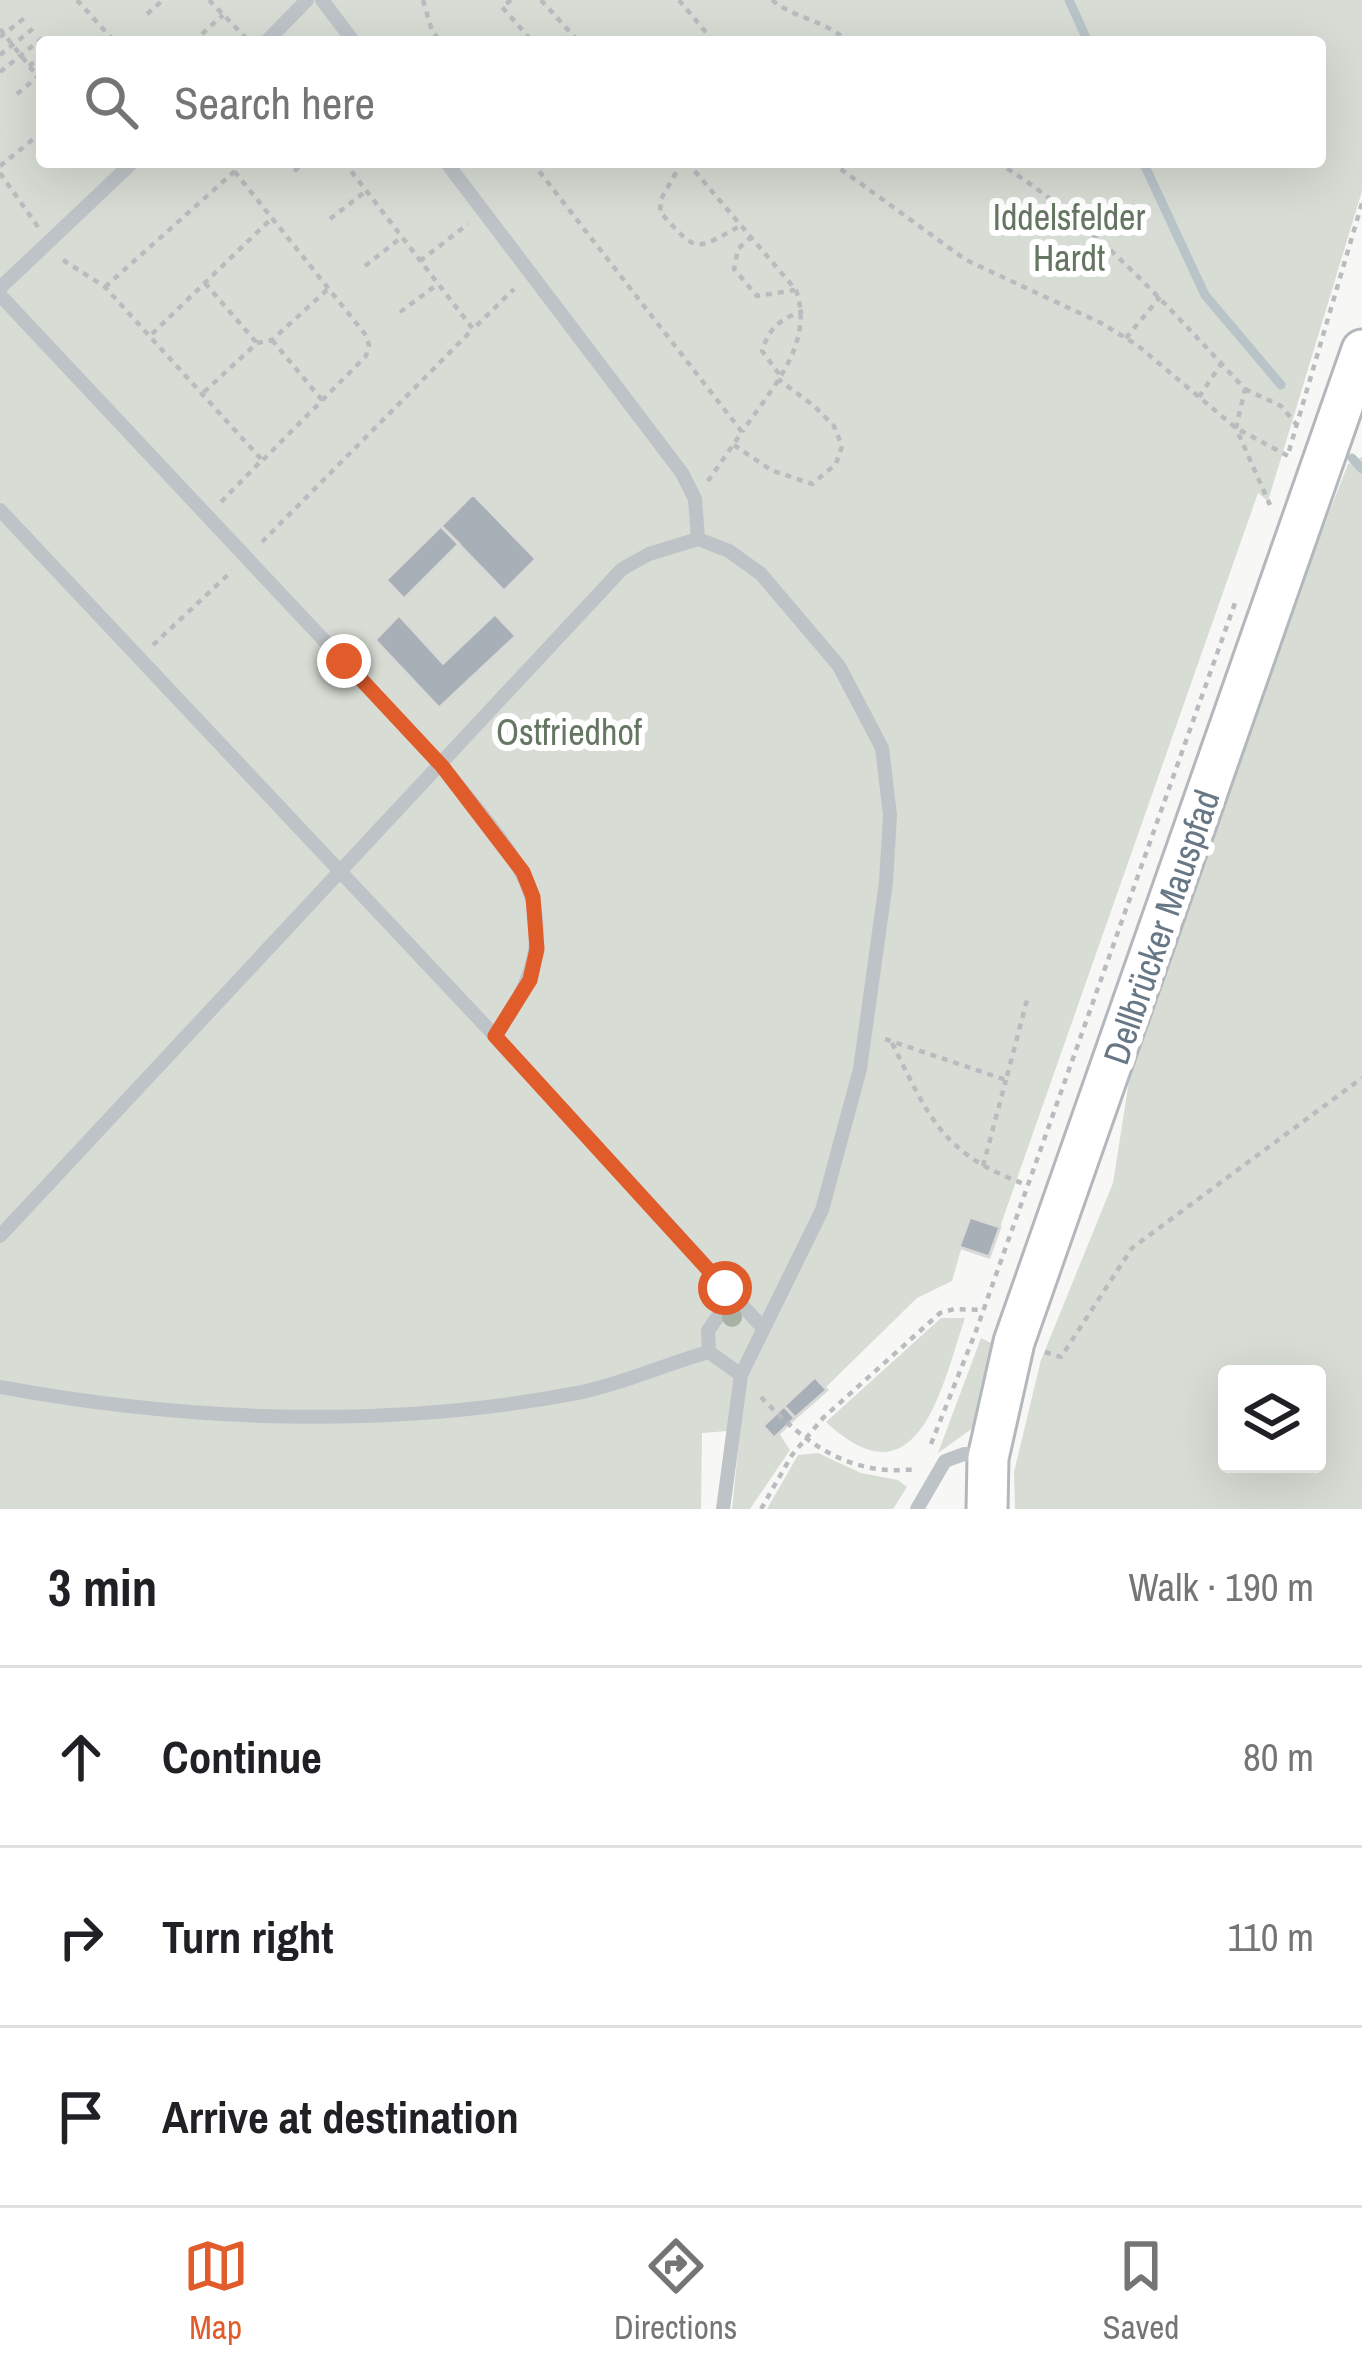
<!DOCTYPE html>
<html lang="en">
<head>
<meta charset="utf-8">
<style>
  body { margin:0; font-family:"Archivo Narrow",sans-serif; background:#f2f2f2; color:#202124 }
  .controls { position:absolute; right:36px; bottom:36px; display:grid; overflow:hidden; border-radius:12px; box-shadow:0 12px 48px #0002 }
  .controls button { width:108px; height:108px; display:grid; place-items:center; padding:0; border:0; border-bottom:3px solid #e0e0e0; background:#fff; color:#202124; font:60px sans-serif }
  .stop { position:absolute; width:36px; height:36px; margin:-27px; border:9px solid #e15c2b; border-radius:50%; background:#fff }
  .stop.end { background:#e15c2b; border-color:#fff; box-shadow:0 3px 12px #0008 }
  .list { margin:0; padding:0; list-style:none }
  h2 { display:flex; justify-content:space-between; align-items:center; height:156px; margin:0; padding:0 48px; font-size:51px }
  h2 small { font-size:39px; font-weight:400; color:#757577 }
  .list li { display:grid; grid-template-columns:78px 1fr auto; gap:36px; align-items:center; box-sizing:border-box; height:180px; padding:0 48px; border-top:3px solid #e0e0e0 }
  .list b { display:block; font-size:45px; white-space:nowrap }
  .list em { font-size:39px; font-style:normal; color:#757577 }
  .icon { flex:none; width:66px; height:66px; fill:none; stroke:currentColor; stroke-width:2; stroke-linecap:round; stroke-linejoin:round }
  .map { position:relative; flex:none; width:1362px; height:1509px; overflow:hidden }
  .search { position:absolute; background:#fff; box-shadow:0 12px 48px #0002; left:36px; right:36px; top:36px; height:132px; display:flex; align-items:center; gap:30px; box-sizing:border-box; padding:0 42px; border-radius:12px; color:#757577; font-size:45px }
  .sheet { height:696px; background:#fff }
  nav { display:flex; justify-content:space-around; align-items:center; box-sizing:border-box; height:168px; border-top:3px solid #e0e0e0; background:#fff; font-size:33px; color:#757577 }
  nav a { display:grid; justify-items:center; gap:6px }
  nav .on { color:#e15c2b }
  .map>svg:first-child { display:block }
</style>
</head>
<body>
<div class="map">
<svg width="1362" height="1509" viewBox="0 0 1362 1509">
  <rect width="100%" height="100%" fill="#f7f7f5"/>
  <path fill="#d7dcd4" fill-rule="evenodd" d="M0,0H1362V191L1268,501L1258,493L1000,1227L970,1218L952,1281L917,1298L779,1433L790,1450L750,1509H732L740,1430L702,1433L701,1509H0ZM42,42H1320V162H42Z
    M1362,457V1509H1015L1014,1472L1041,1360L1113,1183L1129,1081L1217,800L1348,464ZM1227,1374H1317V1464H1227Z
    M941,1318H965C942,1385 919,1509 826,1422Z
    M981,1338L997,1346L977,1425L938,1453Z
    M818,1453L861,1473L898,1480L907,1487L893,1509H767L798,1455Z"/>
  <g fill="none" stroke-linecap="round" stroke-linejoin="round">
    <path stroke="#b9c4c9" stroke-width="9" d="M1069,0L1088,42
      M1143,162L1205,295L1281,385
      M1352,458L1362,469"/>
  </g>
  <path fill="#a7b0b6" stroke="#d9d9d7" stroke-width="3" d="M473,494L536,559L504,591L441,526Z
    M441,526L459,544L404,599L386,580Z
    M495,614L516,636L439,708L375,640L399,615L443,663Z
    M970,1217L1000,1227L989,1257L959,1247Z
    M815,1377L827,1390L795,1418L784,1406Z
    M784,1406L795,1418L774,1438L763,1426Z"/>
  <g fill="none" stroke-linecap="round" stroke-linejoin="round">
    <g stroke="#b3b8bd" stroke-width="45">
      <path id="secondary" d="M987,1509L988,1458L1014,1342L1362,350"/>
    </g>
    <path stroke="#b9bcbf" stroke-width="4.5" stroke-dasharray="6 6" stroke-linecap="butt" d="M77,0L115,42
      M209,0L246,38
      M423,0L432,31L441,42
      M511,0L502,7L533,42
      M541,0L579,42
      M679,0L714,42
      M772,0C797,20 824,19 848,42
      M147,14L163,0
      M0,29L42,82
      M0,37L27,16
      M193,42L223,15
      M0,55L35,27
      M29,66L42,56
      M0,72L44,37
      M17,94L42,73
      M227,162L365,334L369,345L366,356L263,460
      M344,162L473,329L514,289
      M532,162L742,432L708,481
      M682,162L661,199L660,212C698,253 692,252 742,225
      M687,162L796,290C815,344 771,389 742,432
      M831,162L966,260L1101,323L1137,345L1236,428L1288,456
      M997,162C1095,223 1167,306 1245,389L1236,428L1270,505
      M0,166L42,132
      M294,171L306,162
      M0,173L38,227
      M330,219L366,191
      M752,236L738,249L734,269L757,296L795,290
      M63,260L105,287L262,460L221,502
      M420,261L468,224
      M365,266L402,237
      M205,283L256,342
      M105,287L235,171
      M400,312L438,284
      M152,334L273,217
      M1126,338L1160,297
      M272,340L322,400
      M779,374L762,351C769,328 780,319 803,311
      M1245,389L1281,406L1296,424
      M204,392L257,343L272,340L329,288
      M1199,397L1221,364
      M734,445L771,470L812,484L836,464L842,446L834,426L814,406L778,379
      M1289,451L1362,203
      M262,542L473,329
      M153,645L232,571
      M885,1039L1006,1080L1027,1000
      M892,1043C930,1119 942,1154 1027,1185
      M983,1166L1006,1080
      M1045,1352L1061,1357L1132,1248L1362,1078
      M761,1397C806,1444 849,1477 917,1469
      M931,1444L976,1331L1235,603
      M761,1509L792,1455L823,1418L940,1313L954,1309L983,1310"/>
    <path stroke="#bec3c7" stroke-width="14" d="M322,0L354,42
      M266,42L307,0
      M446,162L682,473L695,499L698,539
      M0,288L133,162
      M0,295L442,766C521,863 580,917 495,1036
      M0,510L495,1036L762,1327
      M0,1236L622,569L649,554L698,539L729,551L761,574L839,666L882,748L890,815L886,882L860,1069L822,1210L741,1375L723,1509
      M709,1352L708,1331L732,1295
      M0,1387C188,1422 389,1429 577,1393C623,1384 665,1364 709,1352L741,1375
      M917,1509L945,1461L964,1454L983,1457"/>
    <use href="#secondary" stroke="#fff" stroke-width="39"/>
  </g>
  <circle fill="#a7b1a4" cx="732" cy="1317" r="10"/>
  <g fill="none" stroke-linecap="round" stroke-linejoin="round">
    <path stroke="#e15c2b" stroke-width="15" d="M344,661L442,766L523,872L533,897L537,949L530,980L495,1036L725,1288"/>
  </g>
  <g text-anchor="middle" stroke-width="12" stroke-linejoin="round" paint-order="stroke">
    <g font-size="36" fill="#657762" stroke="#fff">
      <text x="1069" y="230">Iddelsfelder<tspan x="1069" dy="41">Hardt</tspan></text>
      <text x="569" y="745">Ostfriedhof</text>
    </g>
    <g font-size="36" fill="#677785" stroke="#fff">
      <text transform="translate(1161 927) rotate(-71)" y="13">Dellbrücker Mauspfad</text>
    </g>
  </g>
</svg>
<div class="controls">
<button><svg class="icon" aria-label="layers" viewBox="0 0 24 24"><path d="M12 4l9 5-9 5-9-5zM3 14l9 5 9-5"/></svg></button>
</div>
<div class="stop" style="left:725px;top:1288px"></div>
<div class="stop end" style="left:344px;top:661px"></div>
<div class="search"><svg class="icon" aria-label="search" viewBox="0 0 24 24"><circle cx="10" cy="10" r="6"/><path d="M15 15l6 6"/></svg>Search here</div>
</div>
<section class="sheet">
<h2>3 min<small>Walk · 190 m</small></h2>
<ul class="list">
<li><svg class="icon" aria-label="ahead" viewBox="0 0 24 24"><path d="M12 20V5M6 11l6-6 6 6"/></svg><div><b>Continue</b></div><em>80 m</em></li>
<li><svg class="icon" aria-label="right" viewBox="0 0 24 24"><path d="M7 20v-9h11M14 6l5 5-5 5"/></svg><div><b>Turn right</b></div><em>110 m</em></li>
<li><svg class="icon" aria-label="arrive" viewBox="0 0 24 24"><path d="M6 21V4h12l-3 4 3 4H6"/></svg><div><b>Arrive at destination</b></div></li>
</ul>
</section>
<nav>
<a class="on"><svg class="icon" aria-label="map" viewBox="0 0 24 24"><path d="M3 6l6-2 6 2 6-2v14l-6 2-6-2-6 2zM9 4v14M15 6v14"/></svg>Map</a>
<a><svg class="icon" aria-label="directions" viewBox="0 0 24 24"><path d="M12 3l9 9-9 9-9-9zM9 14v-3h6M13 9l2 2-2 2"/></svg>Directions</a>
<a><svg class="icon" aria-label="saved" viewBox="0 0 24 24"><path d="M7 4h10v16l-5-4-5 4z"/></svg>Saved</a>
</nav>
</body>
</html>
